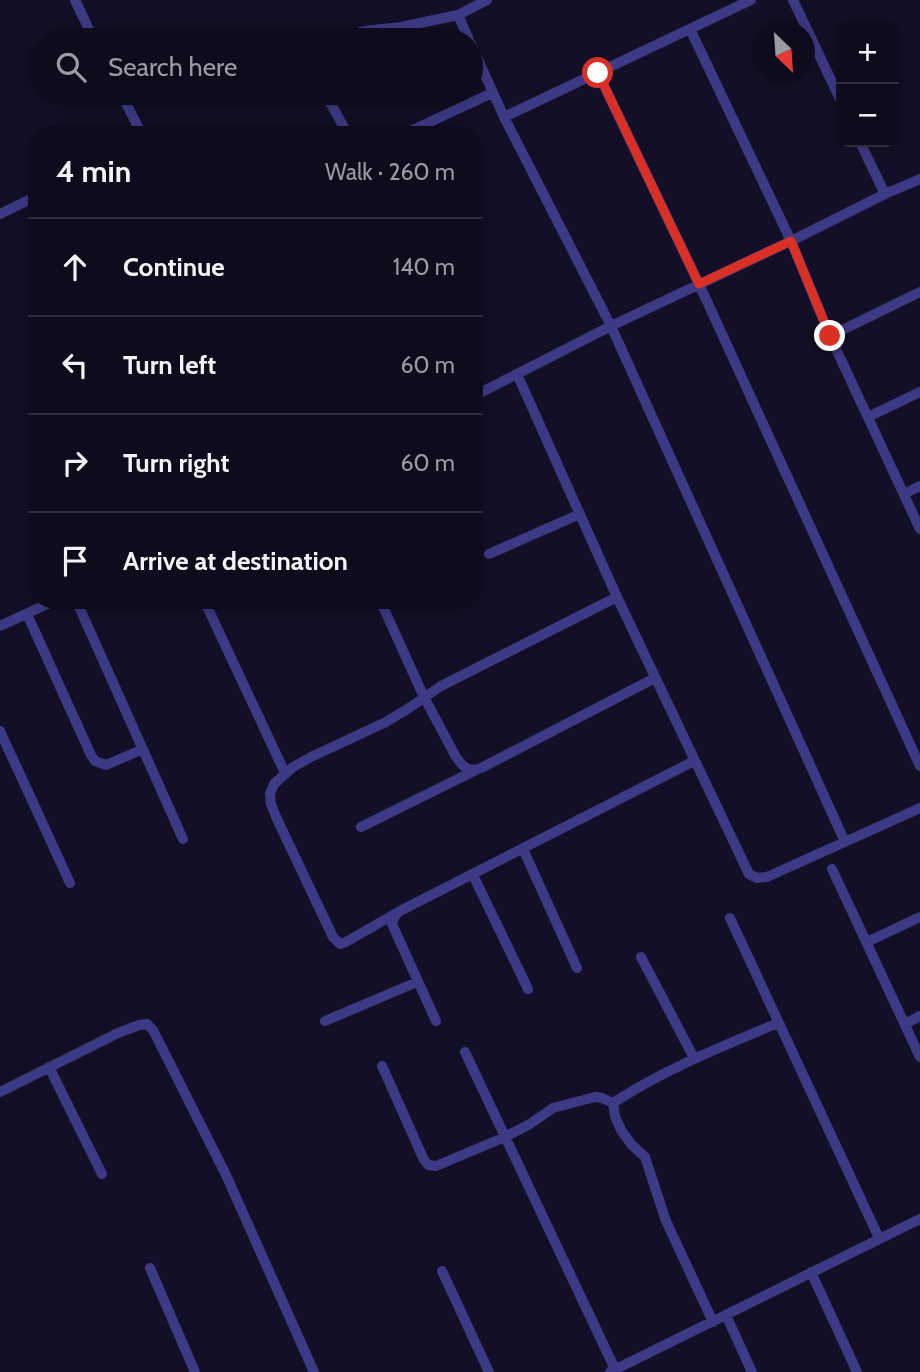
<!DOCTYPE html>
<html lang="en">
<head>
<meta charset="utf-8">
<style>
  body { margin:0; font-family:Cabin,sans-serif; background:#171425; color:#f1f3f6 }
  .controls { position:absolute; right:21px; top:21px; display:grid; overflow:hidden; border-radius:14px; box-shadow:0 4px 18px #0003 }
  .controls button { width:63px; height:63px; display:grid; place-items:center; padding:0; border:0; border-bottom:2px solid #2e2b3b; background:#0e0b1c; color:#f1f3f6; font:35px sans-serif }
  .compass { position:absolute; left:752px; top:21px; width:63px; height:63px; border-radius:50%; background:#0e0b1c; box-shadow:0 4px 18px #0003; rotate:155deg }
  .stop { position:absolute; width:21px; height:21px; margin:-16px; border:5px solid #d93025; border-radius:50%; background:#fff }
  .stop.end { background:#d93025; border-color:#fff; box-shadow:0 2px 7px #0008 }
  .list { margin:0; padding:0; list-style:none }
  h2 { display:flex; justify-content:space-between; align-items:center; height:91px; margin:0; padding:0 28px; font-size:30px }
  h2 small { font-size:23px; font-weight:400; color:#9b9ba3 }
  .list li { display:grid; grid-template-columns:46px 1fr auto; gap:21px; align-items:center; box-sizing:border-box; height:98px; padding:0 28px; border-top:2px solid #2e2b3b }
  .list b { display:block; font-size:26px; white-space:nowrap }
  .list em { font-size:23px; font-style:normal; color:#9b9ba3 }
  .icon { flex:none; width:38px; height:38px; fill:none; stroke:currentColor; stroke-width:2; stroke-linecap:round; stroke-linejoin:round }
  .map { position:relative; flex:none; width:920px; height:1372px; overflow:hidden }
  .search { position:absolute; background:#0e0b1c; box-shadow:0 4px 18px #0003; left:28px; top:28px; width:455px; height:77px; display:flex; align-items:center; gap:18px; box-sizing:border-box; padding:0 24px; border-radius:38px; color:#9b9ba3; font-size:26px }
  .panel { position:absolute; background:#0e0b1c; box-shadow:0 4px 18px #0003; left:28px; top:126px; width:455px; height:483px; border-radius:28px }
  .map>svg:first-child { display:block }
</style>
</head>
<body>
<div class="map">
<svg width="920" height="1372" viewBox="0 0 920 1372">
  <rect width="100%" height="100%" fill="#130f26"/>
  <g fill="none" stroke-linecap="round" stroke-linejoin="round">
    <path stroke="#3d3a85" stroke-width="10" d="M75,0L94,40
      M793,0L841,101
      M690,29L791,241L830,336L920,529
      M340,40C357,29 382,30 401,27C420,23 439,19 458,15
      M469,40L458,15L487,0
      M471,44L504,117L611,326L845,842
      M598,73L699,284L920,766
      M121,93L142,135
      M325,93L348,135
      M504,117L751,0
      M402,135L492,93
      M860,142L885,194
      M0,214L37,196
      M830,336L920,292
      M517,374L617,597L749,874L757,878L767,877L920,808
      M474,396L611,326L791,241L885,194L920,179
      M868,417L920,392
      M904,494L920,486
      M489,554L580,514
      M76,600L183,839
      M204,600L285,773
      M380,600L424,697L456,757C463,767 469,773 481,768L655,678
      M27,614L91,755L95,761L106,765L143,749
      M0,626L56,600
      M0,731L70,883
      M361,827L476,770
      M523,849L577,968
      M832,869L920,1057
      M473,875L528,989
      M400,911L346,942L340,944L333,937L277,819L271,804L270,794L274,784L293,767L311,757L386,722L409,708L441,686L617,597
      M730,918L879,1238
      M867,942L920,917
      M641,957L694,1058
      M325,1021L417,982
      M436,1021L392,924L394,917L400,911L694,761
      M905,1024L920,1016
      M465,1052L615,1369
      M382,1066L424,1160L428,1165L436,1166L505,1137L530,1124L553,1108L595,1097L602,1098L613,1103
      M49,1067L102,1174
      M0,1092L118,1033L139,1025L147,1024L153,1030L226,1175L314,1372
      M150,1268L195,1372
      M442,1271L489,1372
      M811,1272L857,1372
      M726,1315L752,1372
      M713,1322L666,1221L645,1157L631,1144L621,1130L615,1116L613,1103C665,1069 721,1047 778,1023
      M610,1372L920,1219"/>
  </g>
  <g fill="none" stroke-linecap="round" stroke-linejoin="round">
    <path stroke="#d93025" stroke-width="9" d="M598,73L699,284L791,241L830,336"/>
  </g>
</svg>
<div class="controls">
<button>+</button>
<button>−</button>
</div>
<svg class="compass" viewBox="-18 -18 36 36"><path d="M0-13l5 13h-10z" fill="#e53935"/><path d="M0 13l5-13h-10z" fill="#9b9ba3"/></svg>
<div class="stop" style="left:598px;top:73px"></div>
<div class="stop end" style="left:830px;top:336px"></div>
<div class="search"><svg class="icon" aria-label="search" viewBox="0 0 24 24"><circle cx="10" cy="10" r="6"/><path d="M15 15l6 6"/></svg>Search here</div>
<section class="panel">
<h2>4 min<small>Walk · 260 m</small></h2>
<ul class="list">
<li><svg class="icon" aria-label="ahead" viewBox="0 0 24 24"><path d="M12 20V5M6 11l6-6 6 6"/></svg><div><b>Continue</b></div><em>140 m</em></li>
<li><svg class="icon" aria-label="left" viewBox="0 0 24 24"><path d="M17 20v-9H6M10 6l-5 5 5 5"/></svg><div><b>Turn left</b></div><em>60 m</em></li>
<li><svg class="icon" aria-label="right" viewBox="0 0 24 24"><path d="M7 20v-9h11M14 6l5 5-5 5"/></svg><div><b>Turn right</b></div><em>60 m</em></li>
<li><svg class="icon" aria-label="arrive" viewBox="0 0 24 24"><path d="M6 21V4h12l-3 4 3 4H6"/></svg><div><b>Arrive at destination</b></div></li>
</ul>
</section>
</div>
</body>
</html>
